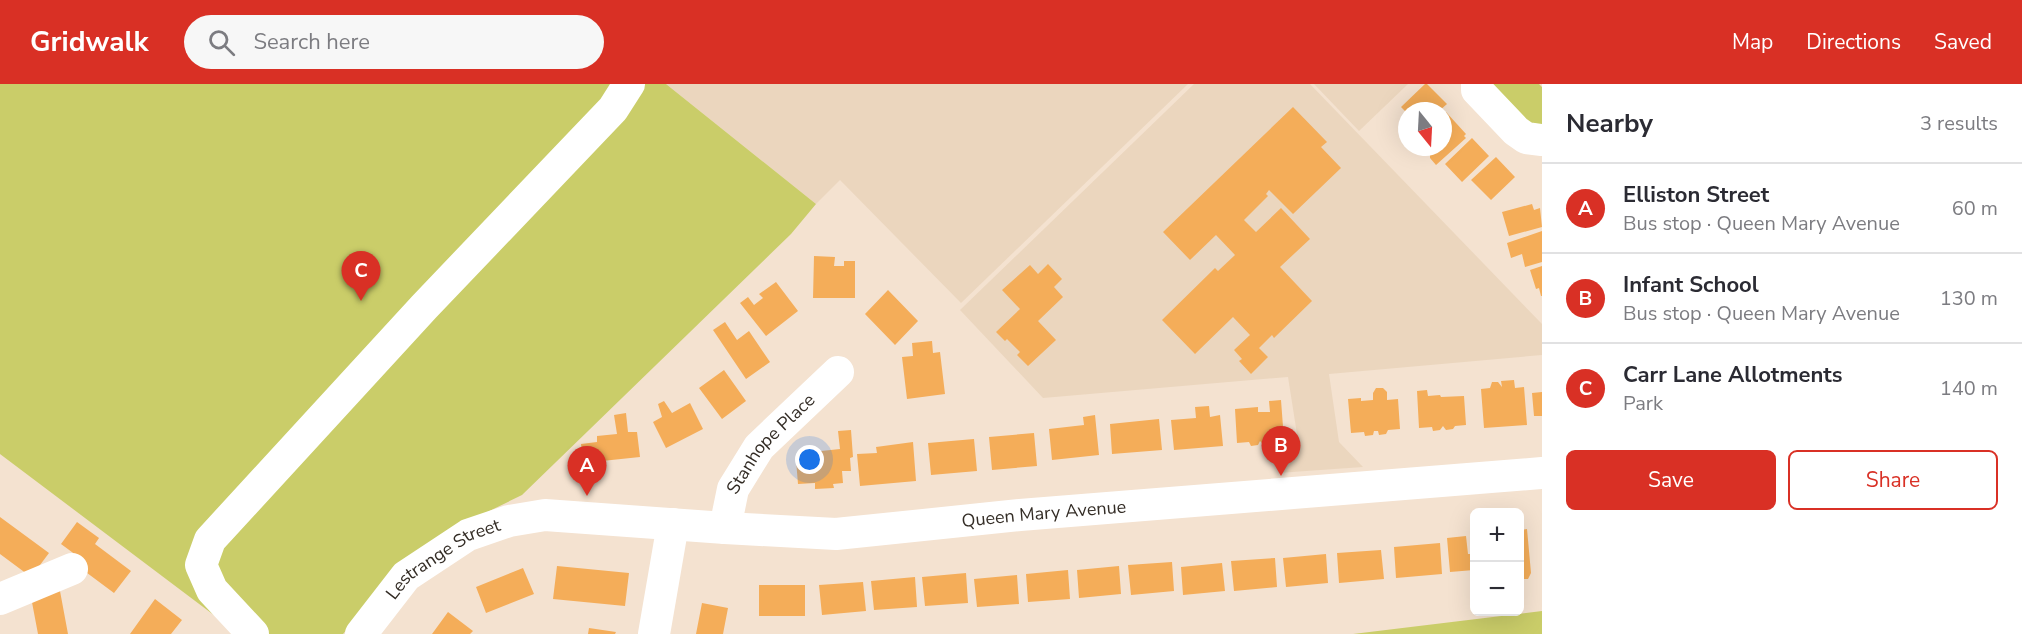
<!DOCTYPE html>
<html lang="en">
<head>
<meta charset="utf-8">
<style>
  body { margin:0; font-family:"Nunito Sans",sans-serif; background:#f7f7f7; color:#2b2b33 }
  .controls { position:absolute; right:18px; bottom:18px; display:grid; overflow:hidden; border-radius:9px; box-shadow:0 6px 24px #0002 }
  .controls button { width:54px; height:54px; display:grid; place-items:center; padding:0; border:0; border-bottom:2px solid #e1e1e2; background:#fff; color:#2b2b33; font:30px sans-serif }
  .compass { position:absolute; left:1398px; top:18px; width:54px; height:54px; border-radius:50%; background:#fff; box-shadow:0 6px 24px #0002; rotate:162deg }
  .you { position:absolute; left:810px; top:376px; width:21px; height:21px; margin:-15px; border:4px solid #fff; border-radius:50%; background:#1a73e8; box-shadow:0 0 0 9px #1a73e833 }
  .badge { display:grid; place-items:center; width:39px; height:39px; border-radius:50%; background:#d93025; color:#fff; font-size:20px; font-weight:700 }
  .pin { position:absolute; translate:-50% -50px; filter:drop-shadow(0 2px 3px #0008) }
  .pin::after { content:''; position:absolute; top:32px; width:21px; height:18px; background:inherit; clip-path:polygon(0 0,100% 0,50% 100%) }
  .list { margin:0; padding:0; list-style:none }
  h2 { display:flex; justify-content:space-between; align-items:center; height:78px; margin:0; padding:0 24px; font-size:26px }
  h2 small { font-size:20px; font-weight:400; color:#7c7c81 }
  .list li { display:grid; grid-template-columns:39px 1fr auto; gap:18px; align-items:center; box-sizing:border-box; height:90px; padding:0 24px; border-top:2px solid #e1e1e2 }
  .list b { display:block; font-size:22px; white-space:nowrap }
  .list p { margin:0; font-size:20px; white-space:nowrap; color:#7c7c81 }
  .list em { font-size:20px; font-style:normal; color:#7c7c81 }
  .actions { display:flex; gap:12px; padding:18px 24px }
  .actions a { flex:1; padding:14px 0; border:2px solid #d93025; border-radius:9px; text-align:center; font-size:21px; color:#d93025 }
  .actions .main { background:#d93025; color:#fff }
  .icon { flex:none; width:33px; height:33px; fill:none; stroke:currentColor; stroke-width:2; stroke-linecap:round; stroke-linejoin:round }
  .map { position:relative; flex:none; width:1542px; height:550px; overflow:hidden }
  header { display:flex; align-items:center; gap:36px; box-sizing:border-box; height:84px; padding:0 30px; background:#d93025; color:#fff }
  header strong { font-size:28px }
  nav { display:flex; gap:33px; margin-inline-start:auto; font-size:21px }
  .search { width:420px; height:54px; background:#f7f7f7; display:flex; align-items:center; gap:15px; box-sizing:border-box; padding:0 21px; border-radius:33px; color:#7c7c81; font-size:22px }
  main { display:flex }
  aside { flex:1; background:#fff }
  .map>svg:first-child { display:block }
</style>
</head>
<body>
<header>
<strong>Gridwalk</strong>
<div class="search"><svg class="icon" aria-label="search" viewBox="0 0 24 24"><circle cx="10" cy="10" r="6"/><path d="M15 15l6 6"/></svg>Search here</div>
<nav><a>Map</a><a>Directions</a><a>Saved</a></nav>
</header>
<main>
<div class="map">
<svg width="1542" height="550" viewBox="0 0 1542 550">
  <rect width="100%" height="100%" fill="#f4e2d0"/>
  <path fill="#ebd6be" d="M666,0H1188L961,219L840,96L816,120Z
    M1194,0H1310L1542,240V271L1329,290L1339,358L1363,383L1278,389L1299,363L1288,293L1043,314L960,226Z
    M1314,0H1408L1359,47Z"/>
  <path fill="#cacd69" d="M0,0H666L816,120L791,150L522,411L469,437L408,475L343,550H239L0,370Z
    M1489,0H1539L1542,3V41L1523,37Z
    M1542,527V550H1353Z"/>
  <path fill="#f4ad59" d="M1425,0H1427L1447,20L1439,27H1407V29L1401,23Z
    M1293,23L1327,58L1321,63L1341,84L1293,130L1269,106L1266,110L1268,112L1244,136L1256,148L1281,124L1310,155L1280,183L1312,217L1274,254L1272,251L1259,264L1268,273L1251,290L1239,277L1242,275L1234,266L1250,251L1233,233L1195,270L1162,236L1215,184L1218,187L1235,171L1216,151L1190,176L1163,148Z
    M1446,28L1466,50L1464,52L1466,54L1436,81L1430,74V69L1436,63H1443V31Z
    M1407,39V53L1400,46Z
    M1472,54L1489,72L1462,98L1445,80Z
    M1496,73L1515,93L1491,116L1471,96Z
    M1532,120L1534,126L1540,124L1542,143L1509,152L1502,128Z
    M1542,147V178L1525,183L1522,170L1511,174L1507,159Z
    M814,172L835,173L834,182H844V177H855V214H813Z
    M1048,180L1062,195L1054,203L1063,213L1038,237L1056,256L1028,282L1017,271L1020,268L1007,255L1005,257L996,248L1020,225L1002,206L1030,181L1038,190Z
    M1542,182V212H1541L1539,204L1536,205L1530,186Z
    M776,198L798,227L766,252L740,219L748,213L754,221L763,214L759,210Z
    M888,206L918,237L895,261L865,230Z
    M725,238L737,256L749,247L770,278L746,295L713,246Z
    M932,257L933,269L940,268L945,310L907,315L902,273L913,272L912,259Z
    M724,286L746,317L722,335L699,304Z
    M1514,296L1515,304L1524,303L1527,341L1484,344L1481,305L1490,304L1492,298H1498L1502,303L1501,297Z
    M1376,304H1383L1387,308V316L1398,315L1400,345L1388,346L1386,350L1379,351L1378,347H1374L1373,351L1365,352L1364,348L1351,349L1348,315L1361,314V317L1373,316V309Z
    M1427,306L1428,312L1440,311L1441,313L1464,312L1466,341L1455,342L1453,345L1446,346L1443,342L1440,346L1433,347L1432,343L1419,344L1417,307Z
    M1542,308V332H1534L1532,309Z
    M1281,316L1284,356L1272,357L1271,360L1264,361L1260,357L1258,361L1251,362L1249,358L1237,359L1235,325L1258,323V328H1270L1269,317Z
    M664,317L672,329L690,319L703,345L666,364L653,338L662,333L658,320Z
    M1209,322L1210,333L1220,331L1223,362L1174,366L1171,336L1196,334L1195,323Z
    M626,329L628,348H637L640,373L583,379L581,360L597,358V352L617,350L614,331Z
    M1095,331L1099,371L1052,376L1049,345L1084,341L1083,333Z
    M1159,335L1162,366L1112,370L1110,340Z
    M851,346L853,373L850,374L851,387H842L843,399L833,400L834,404L815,405V399L798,400L796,376L813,374L812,368L840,365L838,347Z
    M1034,349L1037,382L992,386L989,353Z
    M974,355L977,387L931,391L928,359Z
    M913,358L916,397L860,402L857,370L877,369L876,363Z
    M0,433L49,469L31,493L0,470Z
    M77,438L99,454L95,460L131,487L114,509L75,480L80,474L61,460Z
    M1527,445L1531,489L1528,495H1522L1520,491V446Z
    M1466,452L1468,470H1474V486L1450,488L1447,454Z
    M1440,459L1442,490L1396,494L1394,463Z
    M1381,466L1384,495L1339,499L1337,469Z
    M1326,470L1328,499L1286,503L1283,474Z
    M1275,474L1277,503L1234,507L1231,477Z
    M1172,478L1174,507L1131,511L1128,481Z
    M1222,479L1225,507L1183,511L1181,483Z
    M557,482L629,489L625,522L553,515Z
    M1119,482L1121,510L1079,514L1077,486Z
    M523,484L534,510L486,529L476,503Z
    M1068,486L1070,515L1028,518L1026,490Z
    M966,489L968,519L925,522L922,493Z
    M1017,491L1019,520L977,523L974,495Z
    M915,493L917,523L874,526L871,497Z
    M863,498L866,527L822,531L819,501Z
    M759,501H805V532H759Z
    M60,507L68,550H38L31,513Z
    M155,515L182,536L171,550H130Z
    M702,519L728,524L723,550H696Z
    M448,528L473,547L470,550H432Z
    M589,544L616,548L615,550H588Z"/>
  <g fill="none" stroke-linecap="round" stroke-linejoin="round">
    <g stroke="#fff" stroke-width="32">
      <path d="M1477,0V6L1516,47L1526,54L1542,56"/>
      <path id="s1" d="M725,444L733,405L759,363L838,288"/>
      <path d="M0,515L72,485"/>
      <path d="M253,550L212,506L201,481L210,456L424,223L613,25L629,0"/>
      <path id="s2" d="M361,550L406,492L468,451L509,437L545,431L725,444L836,450L1020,431L1542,389"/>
      <path d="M654,550L673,440"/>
    </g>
  </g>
  <g text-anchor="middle" stroke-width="5" stroke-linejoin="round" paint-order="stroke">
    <g font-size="18" fill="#332c25" stroke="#fff">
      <text dy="6" stroke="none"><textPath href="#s1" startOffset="99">Stanhope Place</textPath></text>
      <text dy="6" stroke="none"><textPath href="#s2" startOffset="728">Queen Mary Avenue</textPath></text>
      <text dy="6" stroke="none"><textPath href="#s2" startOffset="114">Lestrange Street</textPath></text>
    </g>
  </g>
</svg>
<div class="controls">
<button>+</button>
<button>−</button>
</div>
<svg class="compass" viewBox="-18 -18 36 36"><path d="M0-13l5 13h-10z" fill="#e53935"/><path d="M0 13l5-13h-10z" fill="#7c7c81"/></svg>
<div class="you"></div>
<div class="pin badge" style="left:587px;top:412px">A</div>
<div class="pin badge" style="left:1281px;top:392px">B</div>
<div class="pin badge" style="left:361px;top:217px">C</div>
</div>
<aside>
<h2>Nearby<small>3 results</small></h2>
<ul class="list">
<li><span class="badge">A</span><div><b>Elliston Street</b><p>Bus stop · Queen Mary Avenue</p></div><em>60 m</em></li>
<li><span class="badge">B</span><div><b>Infant School</b><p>Bus stop · Queen Mary Avenue</p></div><em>130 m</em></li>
<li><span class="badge">C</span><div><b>Carr Lane Allotments</b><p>Park</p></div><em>140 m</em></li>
</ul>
<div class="actions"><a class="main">Save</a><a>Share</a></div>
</aside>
</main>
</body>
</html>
